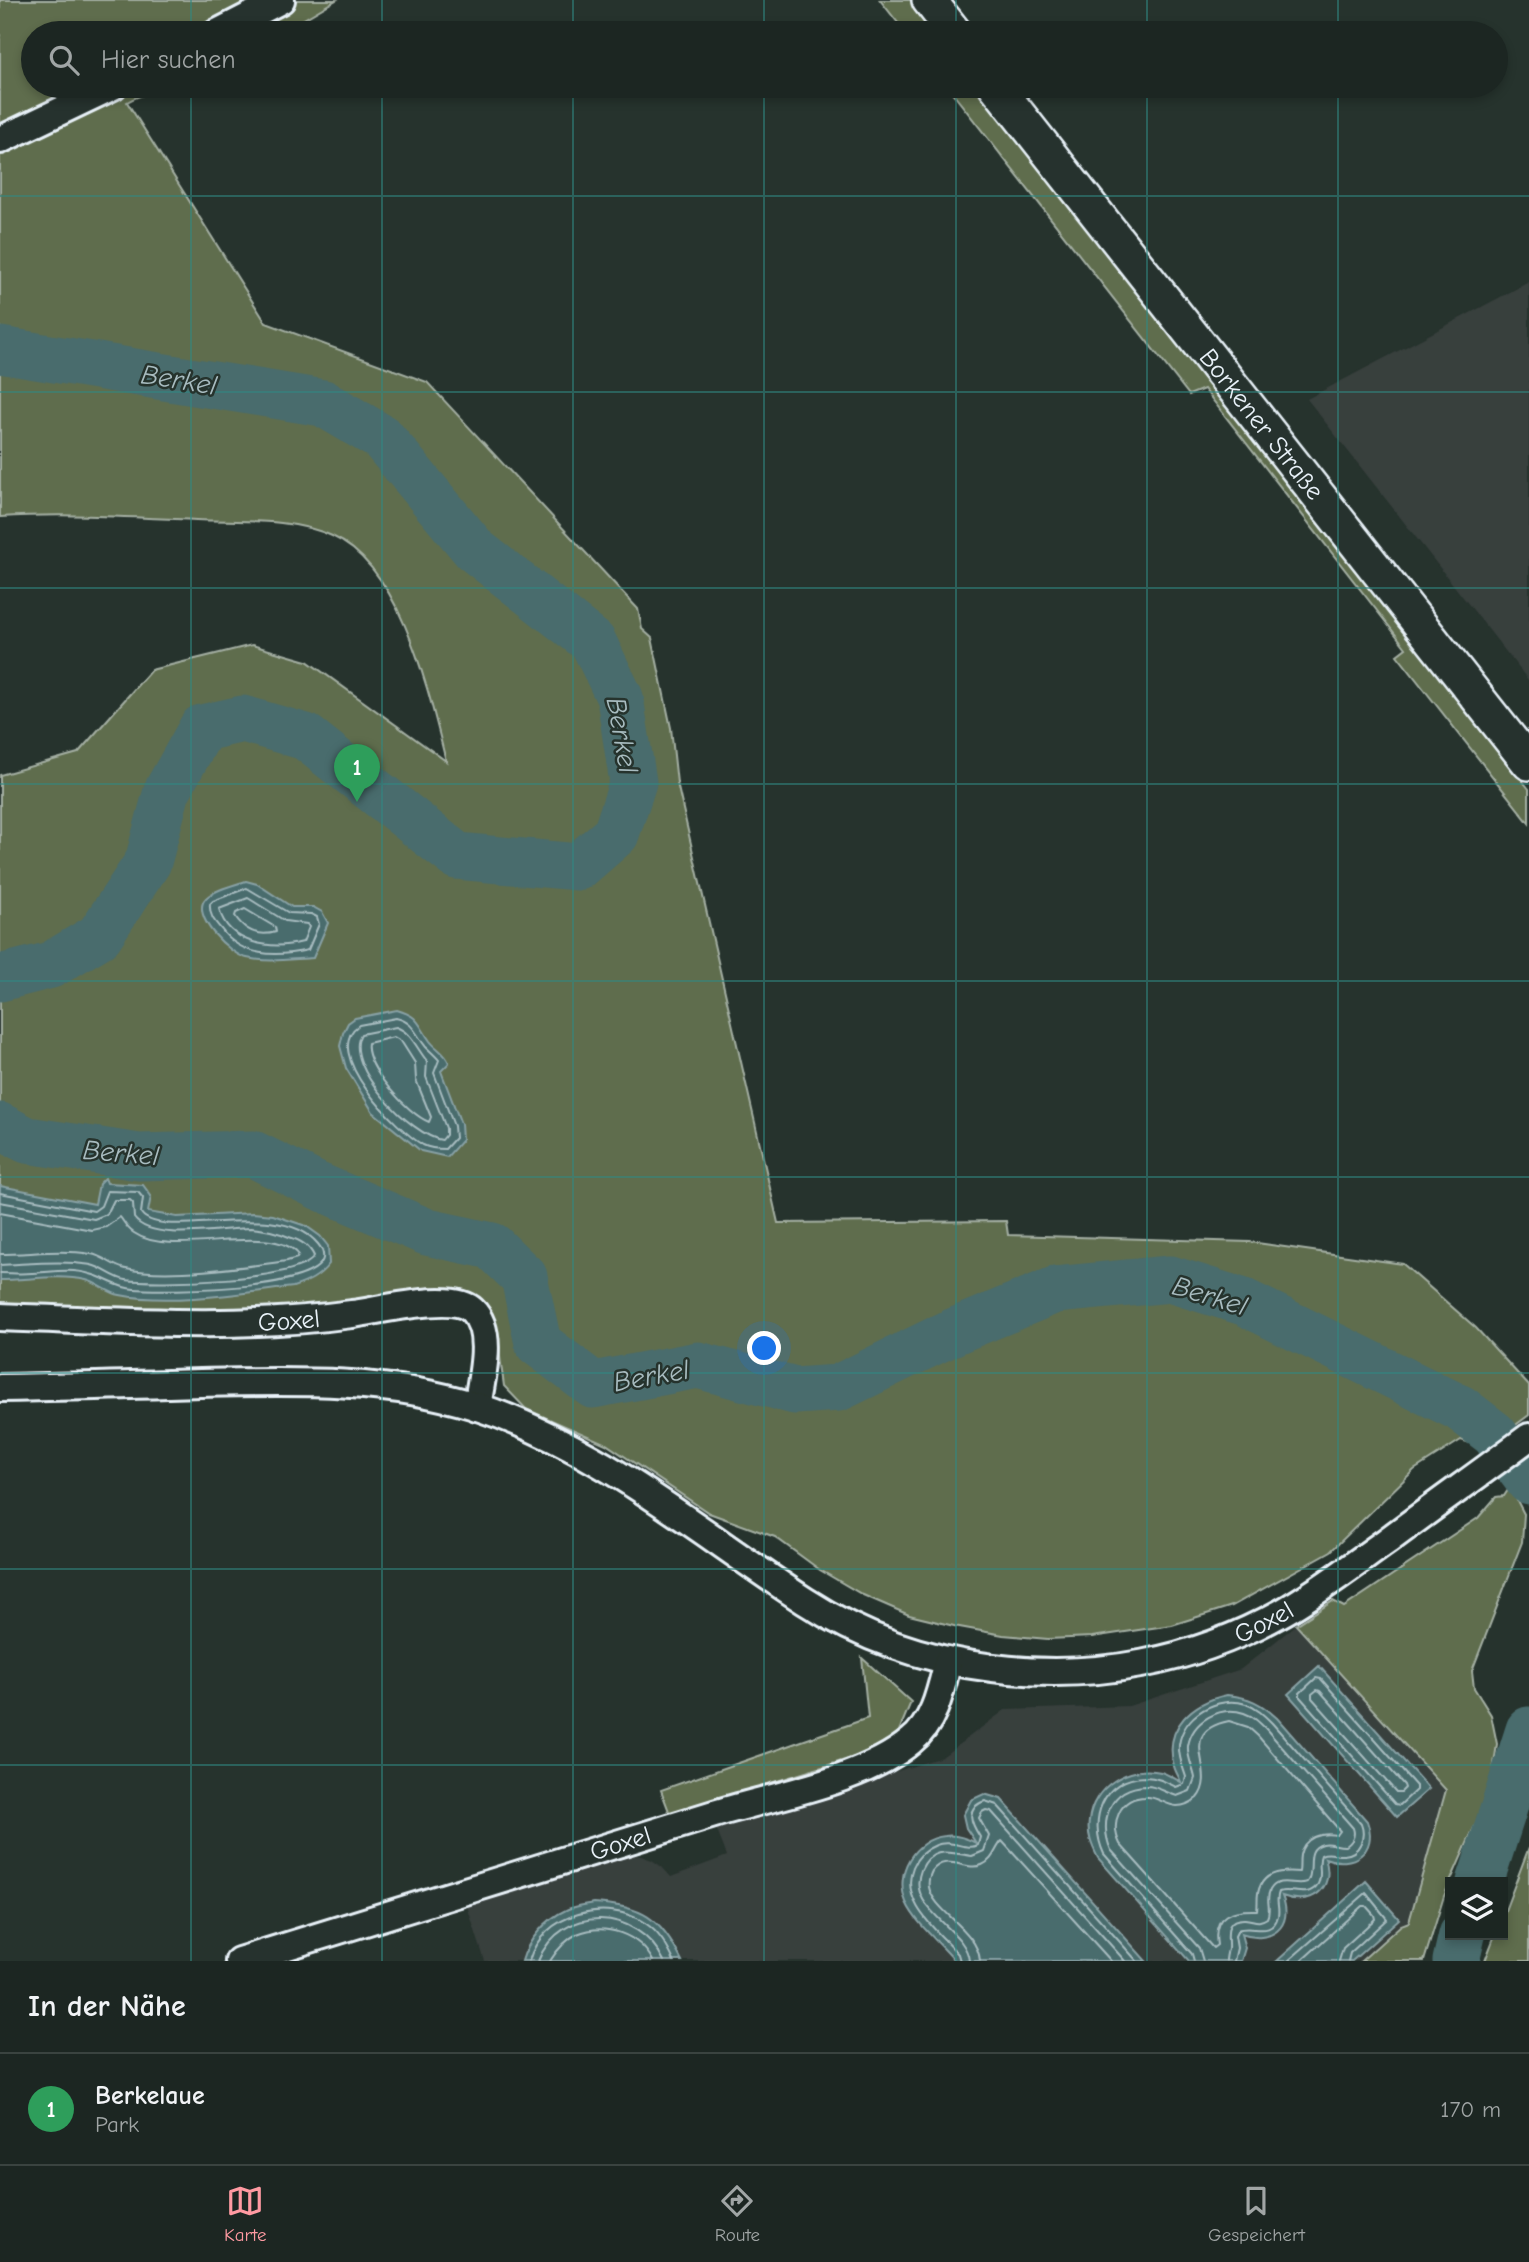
<!DOCTYPE html>
<html lang="de">
<head>
<meta charset="utf-8">
<style>
  body { margin:0; font-family:"Comic Neue",sans-serif; background:#252e2a; color:#f1f3f6 }
  .controls { position:absolute; right:21px; bottom:21px; display:grid; overflow:hidden; border-radius:0px; box-shadow:0 4px 10px #0003 }
  .controls button { width:63px; height:63px; display:grid; place-items:center; padding:0; border:0; border-bottom:2px solid #3a4340; background:#1c2622; color:#f1f3f6; font:35px sans-serif }
  .you { position:absolute; left:765px; top:1349px; width:24px; height:24px; margin:-18px; border:5px solid #fff; border-radius:50%; background:#1a73e8; box-shadow:0 0 0 10px #1a73e833 }
  .badge { display:grid; place-items:center; width:46px; height:46px; border-radius:50%; background:#ff9aa2; color:#fff; font-size:23px; font-weight:700 }
  .pin { position:absolute; translate:-50% -58px; filter:drop-shadow(0 2px 4px #0008) }
  .pin::after { content:''; position:absolute; top:37px; width:24px; height:21px; background:inherit; clip-path:polygon(0 0,100% 0,50% 100%) }
  .list { margin:0; padding:0; list-style:none }
  h2 { display:flex; justify-content:space-between; align-items:center; height:91px; margin:0; padding:0 28px; font-size:30px }
  h2 small { font-size:23px; font-weight:400; color:#a0a5a5 }
  .list li { display:grid; grid-template-columns:46px 1fr auto; gap:21px; align-items:center; box-sizing:border-box; height:112px; padding:0 28px; border-top:2px solid #3a4340 }
  .list b { display:block; font-size:26px; white-space:nowrap }
  .list p { margin:0; font-size:23px; white-space:nowrap; color:#a0a5a5 }
  .list em { font-size:23px; font-style:normal; color:#a0a5a5 }
  .icon { flex:none; width:38px; height:38px; fill:none; stroke:currentColor; stroke-width:2; stroke-linecap:round; stroke-linejoin:round }
  .map { position:relative; flex:none; width:1529px; height:1961px; overflow:hidden }
  .search { position:absolute; background:#1c2622; box-shadow:0 4px 10px #0003; left:21px; right:21px; top:21px; height:77px; display:flex; align-items:center; gap:18px; box-sizing:border-box; padding:0 24px; border-radius:38px; color:#a0a5a5; font-size:26px }
  .sheet { height:203px; background:#1c2622 }
  nav { display:flex; justify-content:space-around; align-items:center; box-sizing:border-box; height:98px; border-top:2px solid #3a4340; background:#1c2622; font-size:19px; color:#a0a5a5 }
  nav a { display:grid; justify-items:center; gap:4px }
  nav .on { color:#ff9aa2 }
  .map>svg:first-child { display:block }
</style>
</head>
<body>
<div class="map">
<svg width="1529" height="1961" viewBox="0 0 1529 1961">
  <rect width="100%" height="100%" fill="#26332d"/>
  <filter id="ink" filterUnits="userSpaceOnUse"><feTurbulence type="fractalNoise" baseFrequency=".0143" numOctaves="2"/><feDisplacementMap in="SourceGraphic" scale="14" xChannelSelector="R" yChannelSelector="G"/><feConvolveMatrix kernelMatrix="1 2 1 2 8 2 1 2 1" color-interpolation-filters="sRGB"/></filter>
  <g filter="url(#ink)">
    <path fill="#383f3d" d="M1529,282V681L1307,399Z
      M1296,1625L1446,1790L1409,1922L1401,1925L1361,1961H485L466,1903L626,1854L641,1856L652,1860L662,1867L671,1877L727,1856L716,1828L942,1757L1005,1710L1129,1706L1241,1669Z"/>
    <path fill="#5f6d4e" stroke="#a4afa3" stroke-width="2" d="M0,0H336L280,33H33V86H173C158,92 141,93 127,102L266,323L427,382L638,609L642,629L652,638L671,728L677,783L778,1223L1006,1221L1008,1235L1250,1242L1403,1264L1476,1328L1529,1386V1415L1485,1448L1461,1440L1414,1470L1331,1551L1232,1606L1172,1625L1092,1637L1048,1639L1003,1635L954,1626L909,1615L863,1595L820,1570L775,1537L709,1513L606,1444L526,1409L504,1386L497,1335L486,1303L454,1292L277,1313H0V775L78,753L151,670L252,645L307,661L446,761C429,694 402,567 332,536C291,517 240,522 196,520C131,517 65,513 0,517Z
      M880,0H910L936,33H906Z
      M947,86H977L1529,789V823L1397,655L1406,648L1204,389L1189,395Z
      M1510,1487L1524,1514L1522,1542L1472,1671L1474,1688L1491,1715L1497,1744L1492,1777L1486,1800L1444,1896L1424,1961H1361L1401,1925L1409,1922L1446,1790L1296,1625L1333,1601L1344,1607L1478,1518L1496,1497L1504,1496Z
      M862,1658L911,1702L899,1731L887,1747L670,1814L661,1790L868,1718Z
      M1529,1847V1961H1485L1495,1935H1503V1916Z"/>
    <path fill="#486c6d" stroke="#88a1a5" stroke-width="2" d="M246,881L257,884L292,907H313L322,912L328,923L313,958C292,959 268,963 247,958C230,955 189,915 206,898C215,889 235,885 246,881Z
      M397,1010C419,1016 418,1024 430,1041C436,1049 446,1053 449,1063L441,1071L461,1124L462,1140L447,1157L421,1151L373,1112L346,1068L340,1046L343,1033L348,1023L355,1018Z
      M105,1178L107,1183L143,1185L151,1196L148,1212L177,1217L253,1213L273,1215L306,1226L320,1236L328,1246L329,1264C319,1277 308,1282 293,1287C243,1293 170,1305 120,1295C108,1293 98,1283 86,1280C58,1274 28,1280 0,1280V1186L95,1204L99,1184Z
      M1319,1666L1429,1789L1397,1817L1288,1694Z
      M1227,1695C1249,1697 1261,1703 1277,1718L1367,1821C1379,1852 1352,1869 1325,1858C1336,1890 1310,1907 1282,1896C1295,1927 1270,1945 1241,1934L1245,1948L1241,1961H1189L1098,1858C1092,1846 1087,1835 1089,1821C1092,1787 1129,1764 1161,1772C1168,1774 1175,1779 1181,1782C1179,1777 1175,1771 1174,1766C1163,1727 1193,1702 1227,1695Z
      M984,1794L1001,1799L1146,1961H955C940,1943 916,1924 906,1902C894,1873 914,1839 945,1836C956,1834 966,1838 976,1843L966,1828L963,1815L971,1800Z
      M1366,1881L1399,1919L1352,1961H1277Z
      M594,1903C642,1906 660,1917 682,1961H522C528,1940 546,1919 566,1910C574,1906 585,1905 594,1903Z"/>
    <g fill="none" stroke-linecap="round" stroke-linejoin="round">
      <path stroke="#a8bcc0" stroke-width="2" d="M247,888L289,913L311,914L317,917L319,924L308,950C277,957 241,957 221,929C214,921 209,915 210,904L213,901Z
        M248,898L285,921L307,924L309,927L303,942C272,950 229,945 219,909Z
        M245,909L275,927L276,932C259,937 245,931 235,916L236,913Z
        M396,1018C414,1022 415,1034 426,1047C430,1051 435,1055 439,1060L434,1073L454,1126L455,1138L445,1149C438,1149 429,1148 423,1145C398,1131 319,1052 359,1025Z
        M396,1027C411,1032 417,1049 427,1061L426,1077L446,1128V1135L442,1140C412,1136 342,1065 361,1034Z
        M394,1037L401,1041L415,1063L416,1080L431,1117L429,1122C408,1114 364,1066 368,1043Z
        M0,1193L94,1211L101,1206L107,1191L138,1192L143,1198L141,1213C161,1243 279,1196 318,1244C358,1293 156,1291 134,1289C117,1288 106,1278 90,1274C71,1268 51,1272 32,1273C21,1274 11,1273 0,1273
        M0,1202L94,1219L107,1214L114,1200H130L133,1203L134,1218C152,1243 223,1228 251,1228C264,1229 277,1232 289,1237C300,1240 309,1245 314,1256C304,1281 154,1284 126,1280C113,1278 104,1268 91,1265C86,1264 80,1264 75,1263C50,1261 25,1264 0,1265
        M0,1213L92,1230L106,1227L120,1217C124,1222 127,1229 134,1233C173,1260 271,1220 299,1255L297,1258L287,1261C244,1267 167,1278 126,1269C113,1267 104,1256 91,1254C60,1249 31,1254 0,1254
        M1316,1678L1321,1679L1416,1786V1790L1400,1805L1395,1804L1300,1697V1693Z
        M1317,1690L1320,1691L1404,1785L1405,1788L1401,1792H1396L1312,1698V1694Z
        M1229,1721L1248,1727L1258,1736L1340,1831L1337,1835C1321,1832 1304,1837 1300,1855C1299,1861 1300,1867 1299,1872C1282,1870 1262,1872 1258,1893C1257,1899 1258,1905 1257,1910C1232,1909 1212,1914 1217,1945L1213,1948L1120,1844C1110,1823 1119,1797 1146,1797C1157,1796 1166,1806 1177,1806C1185,1806 1191,1803 1197,1798C1220,1771 1173,1732 1229,1721Z
        M529,1961C542,1913 607,1897 645,1923C659,1932 667,1946 674,1961
        M538,1961C562,1903 638,1907 664,1961
        M550,1961C557,1950 565,1940 577,1934C605,1922 639,1934 653,1961
        M960,1961L958,1954C938,1931 899,1902 913,1867C917,1857 926,1849 936,1845C951,1839 967,1851 978,1845L980,1837C971,1823 964,1808 985,1801L997,1805L1137,1961
        M969,1961C967,1928 905,1910 921,1870C932,1844 952,1854 972,1856L984,1851L989,1836L979,1818L982,1812L986,1810L991,1811L1125,1961
        M980,1961C978,1930 933,1911 929,1887C928,1882 930,1875 932,1871C946,1852 965,1872 982,1865C994,1860 995,1848 1002,1841L1111,1961
        M1194,1961L1192,1954L1104,1854C1088,1820 1102,1778 1145,1777C1157,1777 1166,1782 1176,1787L1184,1784L1186,1777C1183,1767 1178,1757 1179,1745C1183,1715 1217,1695 1246,1704C1257,1708 1264,1715 1272,1723L1361,1824C1366,1837 1360,1854 1344,1855C1335,1856 1330,1851 1321,1855C1317,1864 1323,1874 1318,1884C1308,1900 1291,1887 1279,1892C1275,1901 1280,1907 1278,1916C1272,1939 1251,1924 1238,1930L1235,1936L1237,1948L1234,1961
        M1203,1961L1199,1948L1111,1850C1098,1821 1110,1787 1146,1786C1158,1786 1166,1793 1177,1796L1190,1791L1195,1778C1193,1767 1187,1758 1188,1746C1192,1721 1220,1705 1244,1713C1253,1716 1259,1722 1266,1729L1353,1828C1356,1837 1352,1842 1346,1846C1338,1847 1331,1842 1323,1844C1303,1849 1316,1870 1307,1882C1295,1887 1279,1875 1270,1890C1265,1900 1272,1909 1267,1918C1258,1924 1255,1920 1245,1919C1222,1918 1229,1938 1228,1949C1227,1953 1226,1957 1226,1961
        M1288,1961L1366,1893L1387,1919L1350,1953L1348,1961
        M1301,1961L1362,1906H1366L1374,1915L1375,1919L1343,1948L1339,1961"/>
      <path stroke="#486c6d" stroke-width="47" d="M0,350L323,403L382,438L475,550L593,642L620,698L633,782L616,834L578,867L457,856L306,737L243,719L202,728L167,791L148,862L99,936L51,965L0,978
        M0,1126L27,1140L139,1157L253,1154L318,1186L427,1232L492,1246L524,1277L538,1343L593,1385L698,1365L795,1391L838,1388L955,1331L1055,1290L1170,1279L1244,1302L1460,1408L1494,1434L1529,1481
        M1480,1882L1529,1730
        M1456,1961L1462,1935"/>
      <g stroke="#e8f1f8" stroke-width="32">
        <g id="minor">
          <path d="M217,33L281,0"/>
          <path d="M0,140L113,86"/>
          <path id="s1" d="M0,1317C117,1321 236,1330 352,1314C378,1311 453,1291 472,1310C495,1332 481,1379 477,1407"/>
          <path id="s2" d="M0,1388C67,1387 134,1385 201,1383C293,1381 386,1378 475,1406C599,1446 697,1531 805,1601C862,1638 926,1660 993,1668C1094,1681 1194,1662 1283,1612C1320,1591 1353,1565 1387,1541C1434,1506 1482,1472 1529,1437"/>
          <path id="s3" d="M239,1961C397,1912 556,1863 714,1814C773,1796 864,1781 911,1741C935,1722 941,1689 948,1661"/>
        </g>
      </g>
      <g stroke="#e8f1f8" stroke-width="38">
        <g id="tertiary">
          <path d="M929,0L955,33"/>
          <path id="s4" d="M996,86L1529,763"/>
        </g>
      </g>
      <use href="#minor" stroke="#26332d" stroke-width="26"/>
      <use href="#tertiary" stroke="#26332d" stroke-width="33"/>
    </g>
  </g>
  <path fill="none" stroke="#308883" stroke-width="2" stroke-opacity="0.55" d="M191,0V33M382,0V33M573,0V33M764,0V33M956,0V33M1147,0V33M1338,0V33M191,86V1961M382,86V1961M573,86V1961M764,86V1961M956,86V1961M1147,86V1961M1338,86V1961M0,196H1529M0,392H1529M0,588H1529M0,784H1529M0,981H1529M0,1177H1529M0,1373H1529M0,1569H1529M0,1765H1529"/>
  <g text-anchor="middle" stroke-width="5" stroke-linejoin="round" paint-order="stroke">
    <g font-size="26" fill="#e8f1f8" stroke="#26332d">
      <text dy="9" stroke="none"><textPath href="#s4" startOffset="430">Borkener Straße</textPath></text>
      <text dy="9" stroke="none"><textPath href="#s1" startOffset="289">Goxel</textPath></text>
      <text dy="9" stroke="none"><textPath href="#s2" startOffset="1342">Goxel</textPath></text>
      <text dy="9" stroke="none"><textPath href="#s3" startOffset="399">Goxel</textPath></text>
    </g>
    <g font-size="28" font-style="italic" fill="#a8bcc0" stroke="#26332d">
      <text transform="translate(179 379) rotate(9)" y="10">Berkel</text>
      <text transform="translate(623 735) rotate(80)" y="10">Berkel</text>
      <text transform="translate(121 1152) rotate(5)" y="10">Berkel</text>
      <text transform="translate(1210 1295) rotate(17)" y="10">Berkel</text>
      <text transform="translate(651 1375) rotate(-10)" y="10">Berkel</text>
    </g>
  </g>
</svg>
<div class="controls">
<button><svg class="icon" aria-label="layers" viewBox="0 0 24 24"><path d="M12 4l9 5-9 5-9-5zM3 14l9 5 9-5"/></svg></button>
</div>
<div class="you"></div>
<div class="pin badge" style="left:357px;top:802px;background:#2e9e5b">1</div>
<div class="search"><svg class="icon" aria-label="search" viewBox="0 0 24 24"><circle cx="10" cy="10" r="6"/><path d="M15 15l6 6"/></svg>Hier suchen</div>
</div>
<section class="sheet">
<h2>In der Nähe<small></small></h2>
<ul class="list">
<li><span class="badge" style="background:#2e9e5b">1</span><div><b>Berkelaue</b><p>Park</p></div><em>170 m</em></li>
</ul>
</section>
<nav>
<a class="on"><svg class="icon" aria-label="map" viewBox="0 0 24 24"><path d="M3 6l6-2 6 2 6-2v14l-6 2-6-2-6 2zM9 4v14M15 6v14"/></svg>Karte</a>
<a><svg class="icon" aria-label="directions" viewBox="0 0 24 24"><path d="M12 3l9 9-9 9-9-9zM9 14v-3h6M13 9l2 2-2 2"/></svg>Route</a>
<a><svg class="icon" aria-label="saved" viewBox="0 0 24 24"><path d="M7 4h10v16l-5-4-5 4z"/></svg>Gespeichert</a>
</nav>
</body>
</html>
